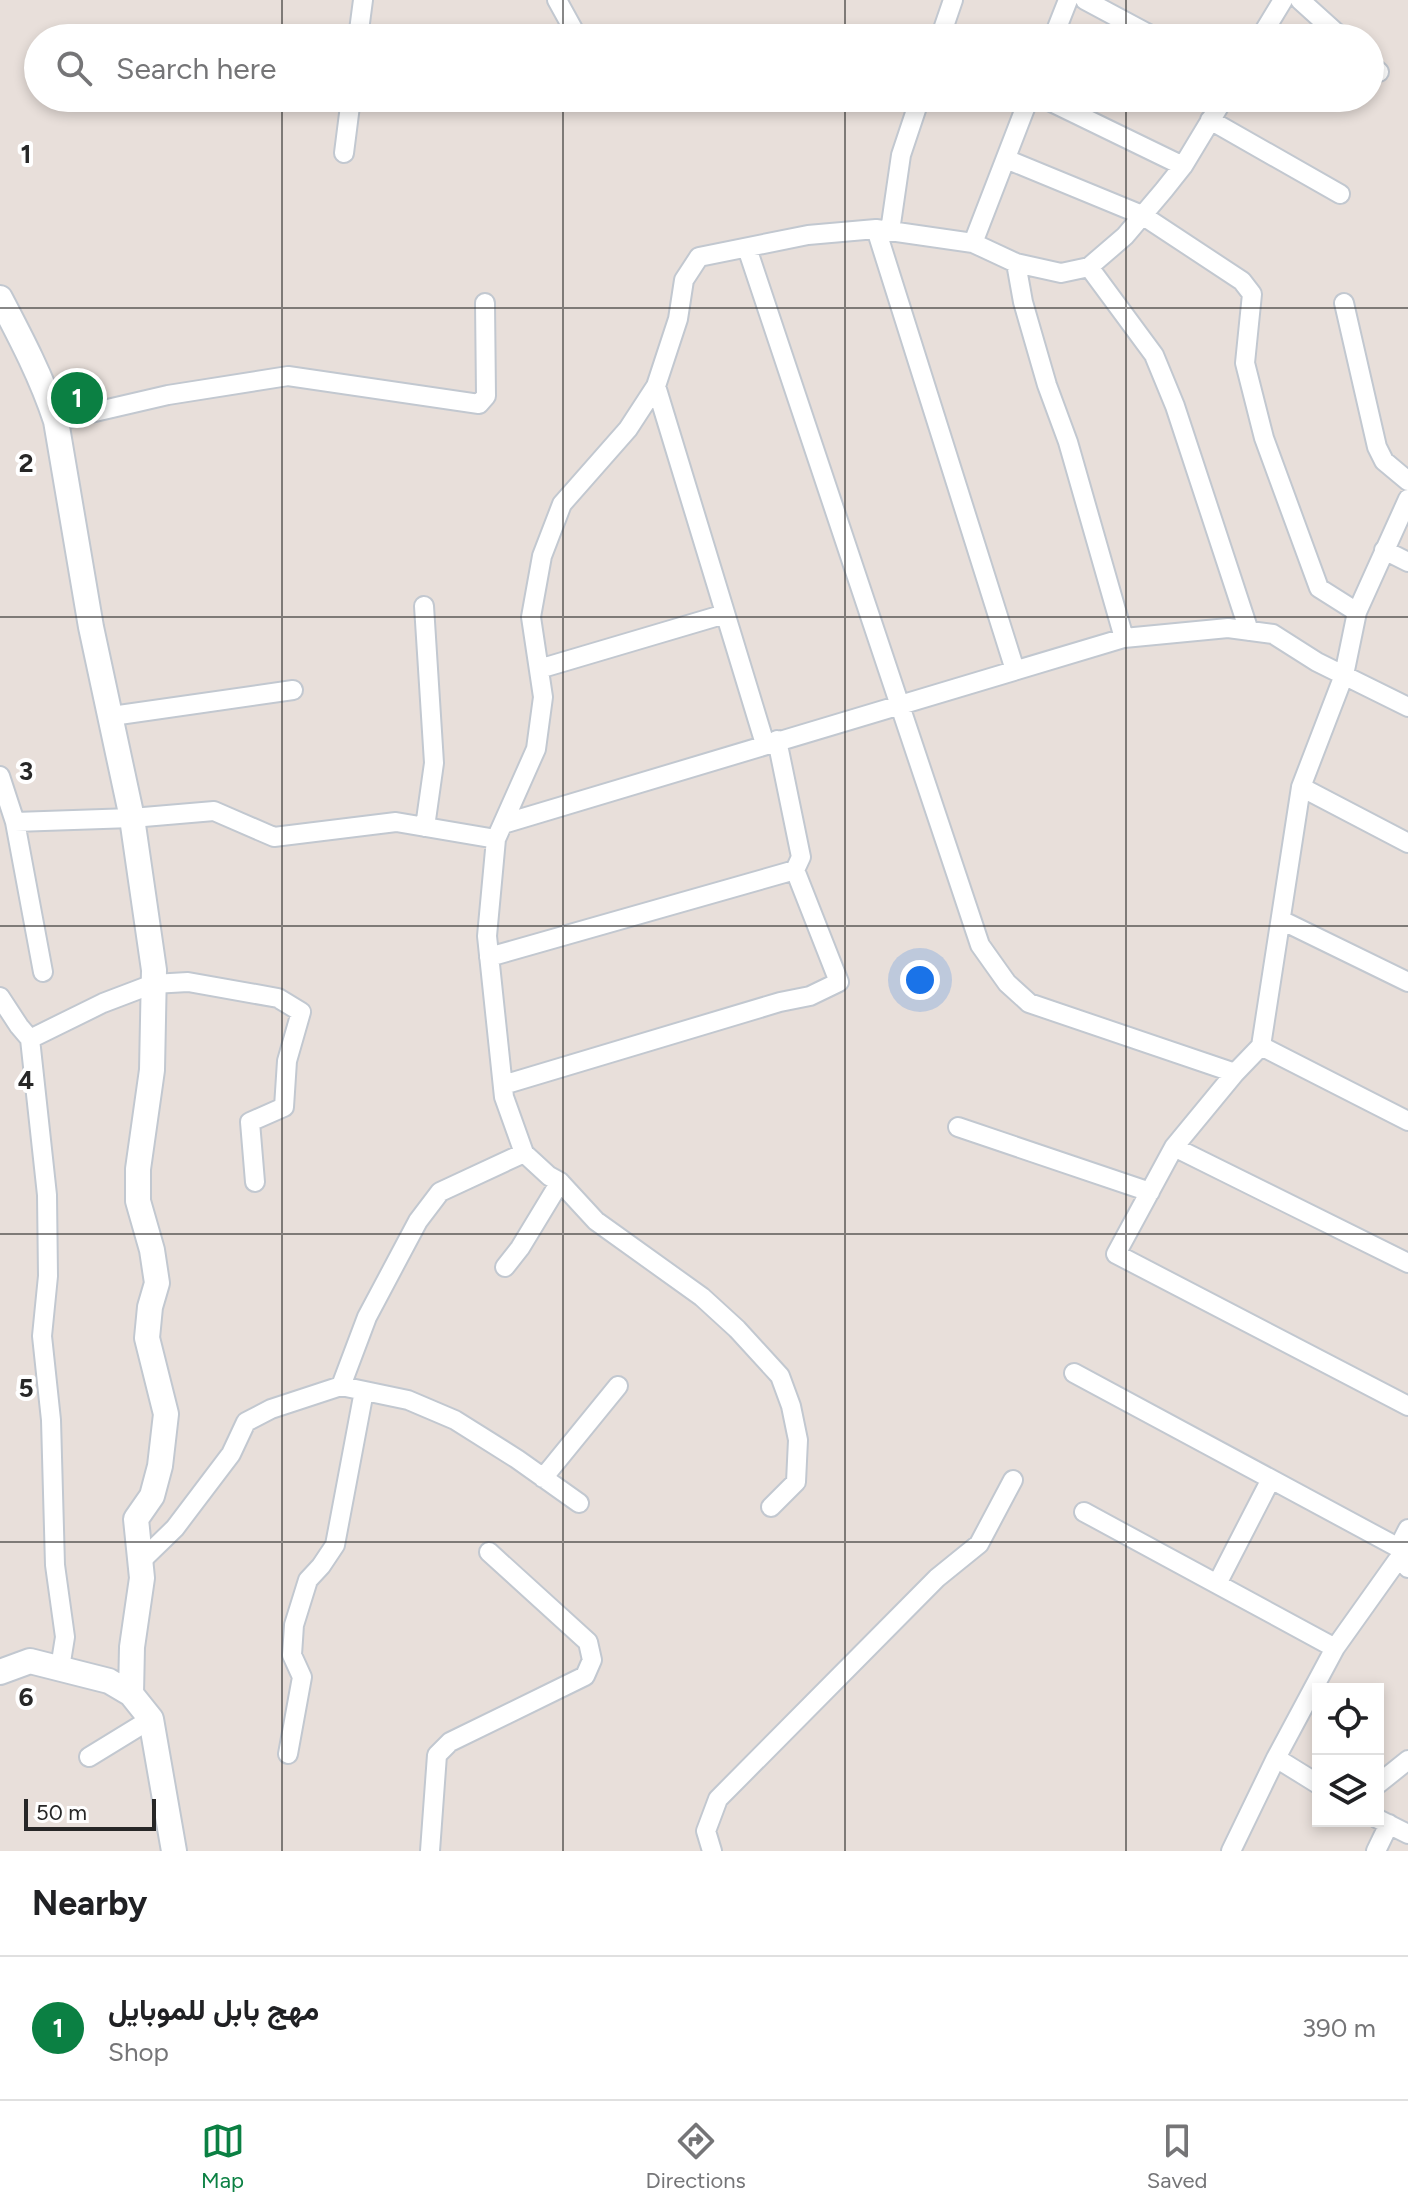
<!DOCTYPE html>
<html lang="en">
<head>
<meta charset="utf-8">
<style>
  body { margin:0; font-family:Figtree,Vazirmatn,sans-serif; background:#f6f6f6; color:#202124 }
  .controls { position:absolute; right:24px; bottom:24px; display:grid; overflow:hidden; border-radius:0px; box-shadow:0 4px 12px #0003 }
  .controls button { width:72px; height:72px; display:grid; place-items:center; padding:0; border:0; border-bottom:2px solid #e0e0e0; background:#fff; color:#202124; font:40px sans-serif }
  .scale { position:absolute; left:24px; bottom:20px; width:132px; box-sizing:border-box; padding-left:8px; border:4px solid #272727; border-top:0; font-size:22px; line-height:28px; white-space:nowrap; color:#272727; -webkit-text-stroke:6px #fff; paint-order:stroke }
  .you { position:absolute; left:920px; top:980px; width:28px; height:28px; margin:-20px; border:6px solid #fff; border-radius:50%; background:#1a73e8; box-shadow:0 0 0 12px #1a73e833 }
  .badge { display:grid; place-items:center; width:52px; height:52px; border-radius:50%; background:#0b8043; color:#fff; font-size:26px; font-weight:700 }
  .pin { position:absolute; translate:-50% -50%; border:4px solid #fff; box-shadow:0 2px 8px #0006 }
  .list { margin:0; padding:0; list-style:none }
  h2 { display:flex; justify-content:space-between; align-items:center; height:104px; margin:0; padding:0 32px; font-size:34px }
  h2 small { font-size:26px; font-weight:400; color:#757577 }
  .list li { display:grid; grid-template-columns:52px 1fr auto; gap:24px; align-items:center; box-sizing:border-box; height:144px; padding:0 32px; border-top:2px solid #e0e0e0 }
  .list b { display:block; font-size:30px; white-space:nowrap }
  .list p { margin:0; font-size:26px; white-space:nowrap; color:#757577 }
  .list em { font-size:26px; font-style:normal; color:#757577 }
  .icon { flex:none; width:44px; height:44px; fill:none; stroke:currentColor; stroke-width:2; stroke-linecap:round; stroke-linejoin:round }
  .map { position:relative; flex:none; width:1408px; height:1851px; overflow:hidden }
  .search { position:absolute; background:#fff; box-shadow:0 4px 12px #0003; left:24px; right:24px; top:24px; height:88px; display:flex; align-items:center; gap:20px; box-sizing:border-box; padding:0 28px; border-radius:44px; color:#757577; font-size:30px }
  .sheet { height:248px; background:#fff }
  nav { display:flex; justify-content:space-around; align-items:center; box-sizing:border-box; height:112px; border-top:2px solid #e0e0e0; background:#fff; font-size:22px; color:#757577 }
  nav a { display:grid; justify-items:center; gap:4px }
  nav .on { color:#0b8043 }
  .map>svg:first-child { display:block }
</style>
</head>
<body>
<div class="map">
<svg width="1408" height="1851" viewBox="0 0 1408 1851">
  <rect width="100%" height="100%" fill="#e8dfda"/>
  <g fill="none" stroke-linecap="round" stroke-linejoin="round">
    <g stroke="#c2c8d0" stroke-width="22">
      <path id="street" d="M557,0L578,38
        M1085,0L1156,38
        M1300,0L1342,38
        M358,38L363,0
        M940,38L953,0
        M1053,38L1068,0
        M1260,38L1283,0
        M1370,64L1379,72
        M1043,98L1183,166
        M1210,120L1340,194
        M344,153L351,98
        M1006,159L1142,215L1242,281L1252,294L1245,363L1264,438L1319,588L1357,612
        M876,229L1015,670
        M890,231L901,155L920,98
        M973,243L1029,98
        M747,248L980,945L1007,983L1029,1003L1235,1073
        M1016,263L1023,302L1047,385L1068,442L1124,638
        M1089,267L1154,355L1175,406L1249,631
        M1344,303L1377,447L1384,461L1408,481
        M656,386L765,744
        M56,421L168,395L288,376L479,404L486,396L485,303
        M1408,499L1357,612L1344,675L1301,787L1261,1046L1235,1073L1174,1147L1116,1254L1408,1406
        M1384,550L1408,562
        M424,606L434,763L425,827
        M539,669L725,614
        M112,716L293,690
        M0,776L15,822L43,972
        M1301,787L1408,843
        M15,822L132,818L214,811L274,837L396,822L496,839
        M503,824L1124,638L1228,628L1273,634L1317,662L1408,707
        M1281,920L1408,982
        M489,957L795,870L801,857L777,740
        M0,997L19,1026L30,1039L47,1195L48,1276L42,1336L51,1420L55,1565L65,1637L60,1668
        M30,1039L103,1003L153,984L188,982L278,998L301,1012L287,1061L284,1107L250,1122L255,1182
        M1261,1046L1408,1121
        M503,1085L780,1002L810,996L839,982L795,870
        M958,1127L1150,1192
        M1174,1147L1408,1263
        M524,1153L504,1097L487,936L496,839L536,749L543,697L531,617L542,556L562,504L628,429L656,386L678,319L684,280L699,257L808,235L876,229L973,243L1016,263L1061,273L1089,267L1125,236L1164,190L1183,166L1224,98
        M505,1267L520,1248L560,1182
        M1074,1373L1399,1548
        M341,1386L367,1317L418,1221L440,1192L524,1153L549,1176L560,1182L596,1221L702,1297L737,1329L780,1376L791,1406L798,1440L796,1482L771,1507
        M543,1478L618,1386
        M1271,1479L1217,1584L1335,1648
        M1084,1512L1217,1584
        M1408,1529C1399,1547 1394,1552 1408,1568
        M140,1562L175,1528L231,1454L246,1422L271,1409L341,1386L408,1400L455,1420L517,1459L579,1503
        M288,1754L302,1677L292,1655L294,1625L308,1580L321,1566L335,1545L364,1391
        M89,1757L151,1719
        M1276,1758L1318,1784
        M1378,1784L1408,1760
        M1378,1819L1408,1834
        M430,1851L437,1755L450,1742L585,1676L592,1660L588,1642L489,1552
        M712,1851L706,1831L718,1799L937,1578L979,1544L1013,1480
        M1231,1851L1276,1758L1335,1648L1399,1558
        M1376,1851L1389,1824"/>
    </g>
    <g stroke="#c2c8d0" stroke-width="28">
      <path id="secondary" d="M0,298C21,338 42,378 56,421L91,627L132,818L154,970L152,1070L138,1169V1201L152,1250L157,1283L150,1307L147,1338L166,1414L160,1466L152,1496L136,1519L142,1578L132,1647L131,1694
        M0,1672L30,1661L109,1681L131,1694L151,1719L174,1851"/>
    </g>
    <use href="#street" stroke="#fff" stroke-width="18"/>
    <use href="#secondary" stroke="#fff" stroke-width="24"/>
  </g>
  <path fill="none" stroke="#272727" stroke-width="2" stroke-opacity="0.55" d="M282,0V38M563,0V38M845,0V38M1126,0V38M282,98V1851M563,98V1851M845,98V1851M1126,98V1851M0,308H1408M0,617H1408M0,926H1408M0,1234H1408M0,1542H1408"/>
  <g font-size="26" text-anchor="middle" font-weight="bold" fill="#272727" stroke="#fff" stroke-width="8" stroke-linejoin="round" paint-order="stroke">
    <text x="26" y="163">1</text>
    <text x="26" y="472">2</text>
    <text x="26" y="780">3</text>
    <text x="26" y="1089">4</text>
    <text x="26" y="1397">5</text>
    <text x="26" y="1706">6</text>
  </g>
</svg>
<div class="controls">
<button><svg class="icon" aria-label="locate" viewBox="0 0 24 24"><circle cx="12" cy="12" r="6"/><path d="M12 2v4M12 18v4M2 12h4M18 12h4"/></svg></button>
<button><svg class="icon" aria-label="layers" viewBox="0 0 24 24"><path d="M12 4l9 5-9 5-9-5zM3 14l9 5 9-5"/></svg></button>
</div>
<div class="scale">50 m</div>
<div class="you"></div>
<div class="pin badge" style="left:77px;top:398px">1</div>
<div class="search"><svg class="icon" aria-label="search" viewBox="0 0 24 24"><circle cx="10" cy="10" r="6"/><path d="M15 15l6 6"/></svg>Search here</div>
</div>
<section class="sheet">
<h2>Nearby<small></small></h2>
<ul class="list">
<li><span class="badge">1</span><div><b>مهج بابل للموبايل</b><p>Shop</p></div><em>390 m</em></li>
</ul>
</section>
<nav>
<a class="on"><svg class="icon" aria-label="map" viewBox="0 0 24 24"><path d="M3 6l6-2 6 2 6-2v14l-6 2-6-2-6 2zM9 4v14M15 6v14"/></svg>Map</a>
<a><svg class="icon" aria-label="directions" viewBox="0 0 24 24"><path d="M12 3l9 9-9 9-9-9zM9 14v-3h6M13 9l2 2-2 2"/></svg>Directions</a>
<a><svg class="icon" aria-label="saved" viewBox="0 0 24 24"><path d="M7 4h10v16l-5-4-5 4z"/></svg>Saved</a>
</nav>
</body>
</html>
